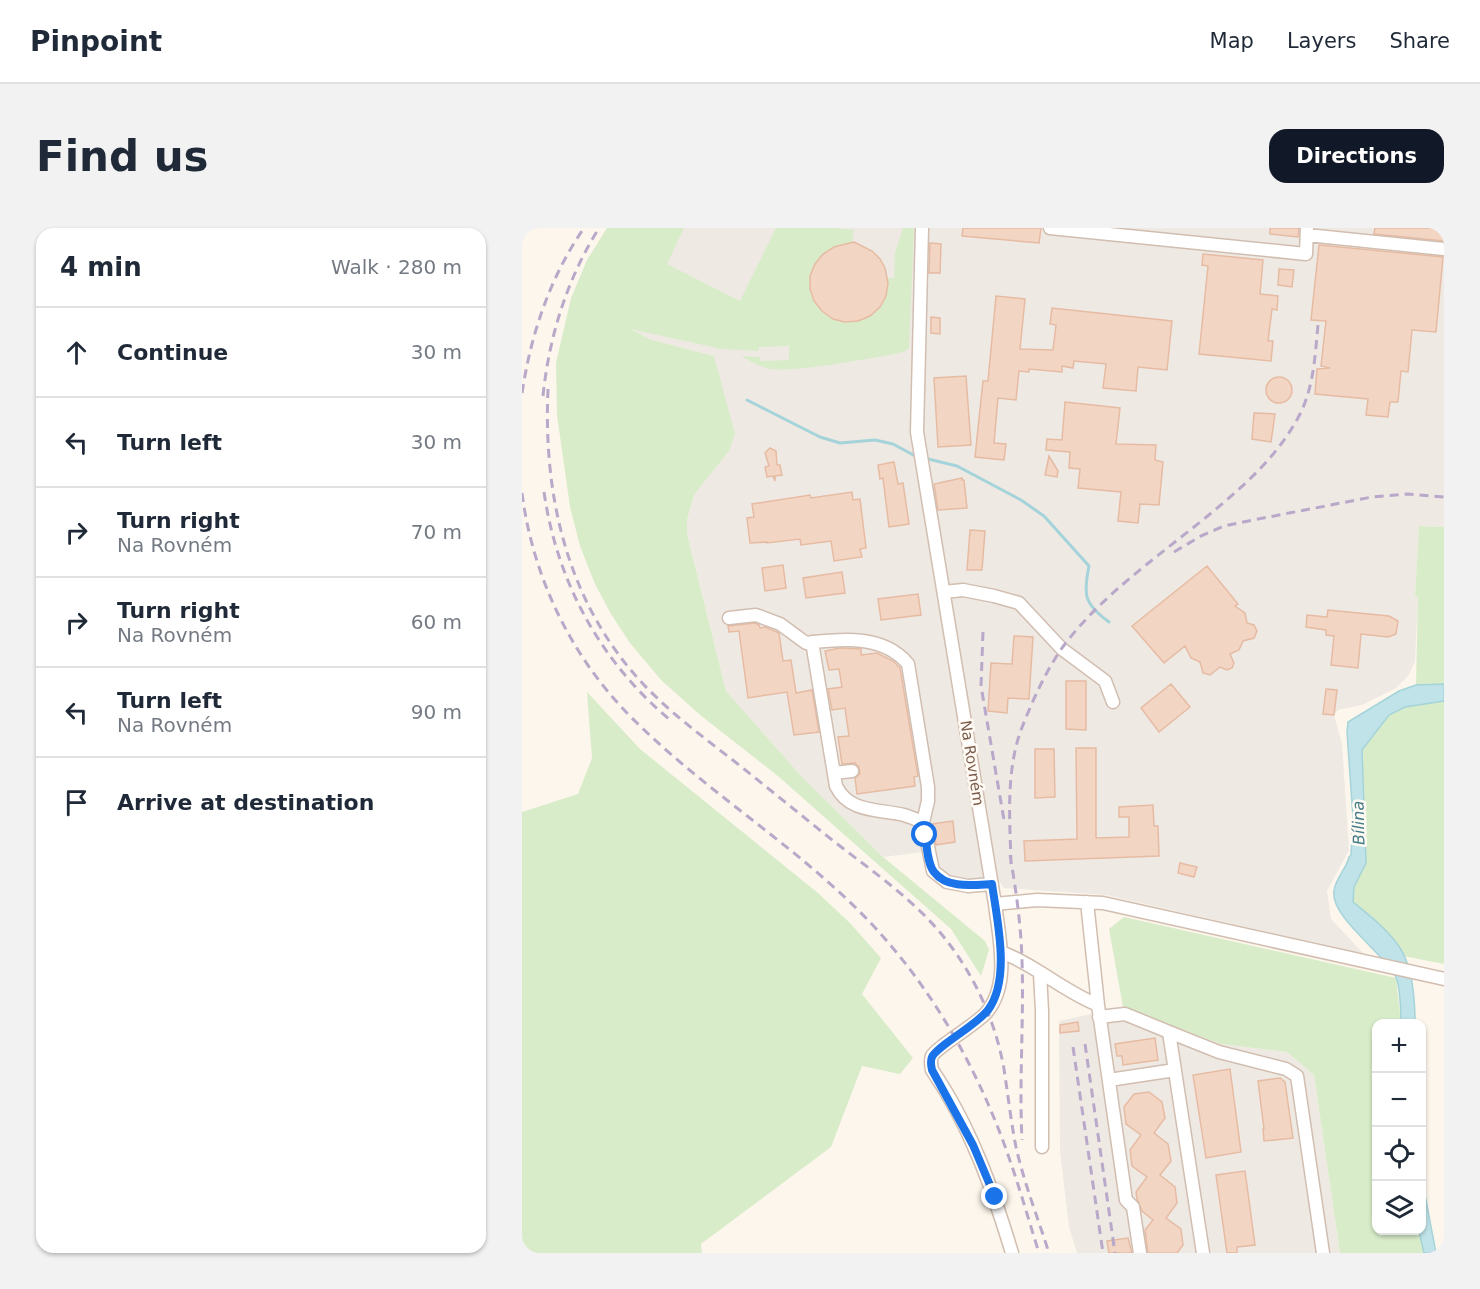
<!DOCTYPE html>
<html lang="en">
<head>
<meta charset="utf-8">
<style>
  body { margin:0; font-family:"DejaVu Sans",sans-serif; background:#f2f2f3; color:#1f2937 }
  .controls { position:absolute; right:18px; bottom:18px; display:grid; overflow:hidden; border-radius:12px; box-shadow:0 2px 4px #0004 }
  .controls button { width:54px; height:54px; display:grid; place-items:center; padding:0; border:0; border-bottom:2px solid #e0e1e3; background:#fff; color:#1f2937; font:30px sans-serif }
  .stop { position:absolute; width:18px; height:18px; margin:-14px; border:4px solid #1a73e8; border-radius:50%; background:#fff }
  .stop.end { background:#1a73e8; border-color:#fff; box-shadow:0 2px 6px #0008 }
  .list { margin:0; padding:0; list-style:none }
  h2 { display:flex; justify-content:space-between; align-items:center; height:78px; margin:0; padding:0 24px; font-size:26px }
  h2 small { font-size:20px; font-weight:400; color:#747a83 }
  .list li { display:grid; grid-template-columns:39px 1fr auto; gap:18px; align-items:center; box-sizing:border-box; height:90px; padding:0 24px; border-top:2px solid #e0e1e3 }
  .list b { display:block; font-size:22px; white-space:nowrap }
  .list p { margin:0; font-size:20px; white-space:nowrap; color:#747a83 }
  .list em { font-size:20px; font-style:normal; color:#747a83 }
  .icon { flex:none; width:33px; height:33px; fill:none; stroke:currentColor; stroke-width:2; stroke-linecap:round; stroke-linejoin:round }
  .map { position:relative; flex:none; width:922px; height:1025px; overflow:hidden; border-radius:18px }
  header { display:flex; align-items:center; gap:36px; box-sizing:border-box; height:84px; padding:0 30px; background:#fff; border-bottom:2px solid #e0e1e3 }
  header strong { font-size:28px }
  nav { display:flex; gap:33px; margin-inline-start:auto; font-size:21px }
  .intro { display:flex; align-items:center; justify-content:space-between; box-sizing:border-box; height:144px; padding:0 36px }
  h1 { margin:0; font-size:42px }
  .button { padding:15px 27px; border-radius:18px; background:#111827; color:#fff; font-size:21px; font-weight:700 }
  main { display:flex; gap:36px; padding:0 36px }
  aside { flex:1; background:#fff; border-radius:18px; box-shadow:0 2px 4px #0004 }
  .map>svg:first-child { display:block }
</style>
</head>
<body>
<header>
<strong>Pinpoint</strong>
<nav><a>Map</a><a>Layers</a><a>Share</a></nav>
</header>
<div class="intro"><h1>Find us</h1><a class="button">Directions</a></div>
<main>
<aside>
<h2>4 min<small>Walk · 280 m</small></h2>
<ul class="list">
<li><svg class="icon" aria-label="ahead" viewBox="0 0 24 24"><path d="M12 20V5M6 11l6-6 6 6"/></svg><div><b>Continue</b></div><em>30 m</em></li>
<li><svg class="icon" aria-label="left" viewBox="0 0 24 24"><path d="M17 20v-9H6M10 6l-5 5 5 5"/></svg><div><b>Turn left</b></div><em>30 m</em></li>
<li><svg class="icon" aria-label="right" viewBox="0 0 24 24"><path d="M7 20v-9h11M14 6l5 5-5 5"/></svg><div><b>Turn right</b><p>Na Rovném</p></div><em>70 m</em></li>
<li><svg class="icon" aria-label="right" viewBox="0 0 24 24"><path d="M7 20v-9h11M14 6l5 5-5 5"/></svg><div><b>Turn right</b><p>Na Rovném</p></div><em>60 m</em></li>
<li><svg class="icon" aria-label="left" viewBox="0 0 24 24"><path d="M17 20v-9H6M10 6l-5 5 5 5"/></svg><div><b>Turn left</b><p>Na Rovném</p></div><em>90 m</em></li>
<li><svg class="icon" aria-label="arrive" viewBox="0 0 24 24"><path d="M6 21V4h12l-3 4 3 4H6"/></svg><div><b>Arrive at destination</b></div></li>
</ul>
</aside>
<div class="map">
<svg width="922" height="1025" viewBox="0 0 922 1025">
  <rect width="100%" height="100%" fill="#fdf6ec"/>
  <path fill="#efe9e4" d="M113,0H922V299L897,298L893,368L896,369L893,434L886,448L874,460L840,477L816,482L812,487L820,516L827,622L805,663L809,691L842,726L584,667L482,660L474,648L446,652L426,648L416,642L410,623L361,629L281,550L204,463L165,306V292L172,267L207,223L192,128L130,112L91,93Z
    M601,779L699,816L765,824L792,847L818,1025H555L547,999L538,923L537,793Z"/>
  <path fill="#d8ecc9" d="M85,0H162L145,36L218,73L254,0H314L332,2L330,16C274,16 278,96 327,93C337,93 346,91 352,83C360,72 367,65 366,50H372L373,25L381,0H392L387,120L382,124C355,129 265,147 244,140C236,138 227,132 219,128L238,129V133L267,132V118L237,119L236,123L200,121L108,101L130,112L192,128L213,206L207,223L172,267L165,292V306L204,463L281,550L361,629L463,713L467,722L459,748L429,701L257,549L177,486L139,452L108,415L89,386L73,356L58,318L48,279L35,187L34,135L49,70L65,32Z
    M897,298L922,299V456L894,457L896,369L893,368Z
    M65,464L118,521L296,665L328,695L359,730L340,766L391,830L378,846L340,838L309,919L179,1016L180,1025H0V584L56,566L70,530Z
    M922,473V736L881,728L877,718L831,675L832,659L844,635L840,522L867,487L883,479Z
    M602,689L874,750L879,795L854,796V1002L897,1003L902,1025H818L792,847L765,824L699,816L601,779L587,701Z"/>
  <path fill="#bfe3e8" stroke="#a5d3da" stroke-width="1.5" d="M922,456V473L883,479L867,487L840,522L844,635L832,659L831,674C847,687 864,700 876,717C891,737 893,772 893,795H879C879,784 878,759 874,749C862,725 808,689 812,663C813,651 825,640 827,629L829,627L831,590L825,504L826,494L877,463L894,457Z
    M900,951L914,1025H902L897,1003L900,1002Z"/>
  <g fill="none" stroke-linecap="round" stroke-linejoin="round">
    <path stroke="#a5d3da" stroke-width="3" d="M225,172L298,209L318,215L353,212L371,216L395,229
      M402,230L435,238L499,272L522,288L567,338C561,367 562,376 587,394"/>
  </g>
  <path fill="#f3d5c3" stroke="#e6bba3" stroke-width="1.5" d="M441,0H519L517,15L440,8Z
    M748,0H777L776,9L748,6Z
    M853,0H922V13L852,6Z
    M332,14L350,23L358,31L363,40L366,55L364,68L358,79L348,88L336,93L323,94L311,91L300,83L292,73L288,61V48L293,36L301,26L312,19Z
    M408,15L419,16L418,45H407Z
    M797,17L921,29L914,104L890,102L886,144L879,143L876,174H868L866,189L844,187L846,171L793,166L795,141L808,140L799,138L804,93L789,92Z
    M681,26L741,32L738,66L756,68L755,82L750,81L746,113H751L749,133L677,126L686,38L680,37Z
    M757,41L772,42L770,59L756,57Z
    M474,68L503,71L498,121L531,122L534,97L528,96L530,80L650,93L645,142L616,139L614,163L581,160L584,136L552,133L551,140L540,138V144L507,141V144L497,143L494,172L476,170L472,215L484,216L482,232L453,229L461,153H466Z
    M409,89L418,90V106L409,105Z
    M444,148L449,217L416,219L412,150Z
    M744 162a13 13 0 1 1 26 0a13 13 0 1 1-26 0Z
    M543,174L598,180L594,216L634,217L633,232L641,234L637,277L618,276L616,295L596,293L599,264L556,260L558,241L547,240L548,224L524,222L525,211L540,212Z
    M732,185L753,186L749,214L730,211Z
    M248,220L254,223L255,237H258L260,247L253,248V253L251,248L245,249L243,239L247,238L243,225Z
    M527,228L536,243L535,249L523,247Z
    M372,234L376,256L381,255L387,296L367,299L361,250L358,251L356,237Z
    M440,250V252H442L445,280L416,282L412,256Z
    M330,264L331,272L338,271L344,320L338,321L340,329L312,333L309,313L279,317L278,311L245,315V314L228,315L225,290L232,289L230,276L288,267L289,270Z
    M448,302L463,303L460,342H445Z
    M261,337L264,360L243,363L240,340Z
    M685,338L716,376L713,378L723,385L725,395L732,397L735,403L732,410L721,413L717,422L708,426L712,435L710,440L705,442L698,439L688,447L681,445L678,434L669,430L663,418L642,435L610,398Z
    M320,344L323,365L284,370L281,350Z
    M396,366L399,387L359,392L356,371Z
    M806,382L867,388L876,393L874,406L866,409L839,406L836,440L809,437L812,408L804,407V402L784,399L785,387L805,389Z
    M233,395L237,397L238,400L243,399L257,405L261,433L269,432L274,465L290,462L297,504L272,507L265,464L226,470L217,403L207,404L206,398Z
    M492,408L511,409L507,471L486,470L485,485L466,483L469,435L490,436Z
    M318,420L339,421V427L355,425L371,433L378,440L396,548L392,549L393,558L335,566L333,550L338,546L337,539L333,535L320,536L316,509L327,508L323,480L310,482L306,461L320,459L317,441L307,442L303,423Z
    M544,453H564V502L544,501Z
    M649,456L668,479L637,504L619,480Z
    M804,461L815,462L812,487L801,486Z
    M554,520H574V610L607,609V589H597V579L631,577L632,598H636L637,628L503,633L502,613L555,611Z
    M513,521H532L533,569L513,570Z
    M431,593L433,614L414,617L410,596Z
    M658,635L675,639L672,649L656,645Z
    M556,794L557,803L538,805V797Z
    M633,810L636,832L601,837L600,828H595L593,816Z
    M708,841L719,924L684,930L671,847Z
    M758,850L763,854L771,910L742,913L741,901H742L736,853Z
    M627,864L640,874L643,890L632,905L646,916L649,933L638,947L653,959L655,975L644,990L659,1001L661,1017L655,1025H626L623,1002L631,992L620,983L615,971L614,964L625,949L610,938L608,922L619,907L604,896L602,879L612,866Z
    M723,943L733,1017L715,1019V1025H705L694,947Z
    M606,1010L610,1025H587L585,1013Z"/>
  <g fill="none" stroke-linecap="round" stroke-linejoin="round">
    <g stroke="#d1beb0" stroke-width="15">
      <path id="minor" d="M400,0L395,204L473,676C477,710 489,756 464,785C453,797 414,820 410,828C408,833 409,837 410,842C448,897 471,962 490,1025
        M528,0L784,26L785,0
        M785,7L922,21
        M422,364L441,362L472,368L497,375L540,421L583,453L591,474
        M207,390L234,387L258,396L284,415C319,411 361,406 386,436L406,559V573L401,594L411,643L425,654L446,658L470,656
        M290,414L314,558C327,585 357,581 382,587C389,589 395,592 401,594
        M312,545L330,543
        M565,674L576,777L604,972L611,979L618,1025
        M473,676L515,672L581,675L922,751
        M479,724C514,737 541,763 576,777
        M518,745L520,783V919
        M577,789L603,786L647,804L681,1025
        M647,804L697,824L764,841L775,848L801,1025
        M587,852L653,842"/>
    </g>
    <use href="#minor" stroke="#fff" stroke-width="12"/>
    <path stroke="#b9a8c9" stroke-width="3" stroke-dasharray="9 6" stroke-linecap="butt" d="M26,161C21,270 46,377 123,458C150,486 181,509 212,533C246,560 280,588 314,615C354,646 397,675 428,717C455,753 474,796 482,841C486,867 489,894 494,919C502,955 516,990 527,1025
      M0,165C9,106 28,49 62,0
      M21,168C27,109 45,51 77,0
      M22,264C35,354 78,433 148,492
      M0,265C11,351 51,433 114,494C195,574 297,631 370,719C413,770 447,829 472,890C490,933 503,980 517,1025
      M652,324L679,308L702,298L731,292L850,269L886,266L922,269
      M461,404L459,458L482,592
      M488,627C494,662 499,697 500,732C502,792 497,852 500,912
      M489,636C488,598 485,560 493,523C496,508 502,494 508,480C517,459 527,439 540,420C579,367 637,328 688,286C723,257 757,227 778,186C792,158 793,127 796,97
      M563,816L593,1025
      M551,819L581,1025"/>
  </g>
  <g fill="none" stroke-linecap="round" stroke-linejoin="round">
    <path stroke="#1a73e8" stroke-width="8" d="M403,607C405,618 405,635 412,644C425,661 451,657 470,656C475,692 489,751 466,782C455,797 415,818 410,829C408,833 409,837 410,842L451,917L473,969"/>
  </g>
  <g text-anchor="middle" stroke-width="5" stroke-linejoin="round" paint-order="stroke">
    <g font-size="15" fill="#7a5c4d" stroke="#fffaf3">
      <text transform="translate(450 535) rotate(81)" y="5">Na Rovném</text>
    </g>
    <g font-size="16" font-style="italic" fill="#437c86" stroke="#fffaf3">
      <text transform="translate(836 595) rotate(-91)" y="6">Bílina</text>
    </g>
  </g>
</svg>
<div class="controls">
<button>+</button>
<button>−</button>
<button><svg class="icon" aria-label="locate" viewBox="0 0 24 24"><circle cx="12" cy="12" r="6"/><path d="M12 2v4M12 18v4M2 12h4M18 12h4"/></svg></button>
<button><svg class="icon" aria-label="layers" viewBox="0 0 24 24"><path d="M12 4l9 5-9 5-9-5zM3 14l9 5 9-5"/></svg></button>
</div>
<div class="stop" style="left:403px;top:607px"></div>
<div class="stop end" style="left:473px;top:969px"></div>
</div>
</main>
</body>
</html>
